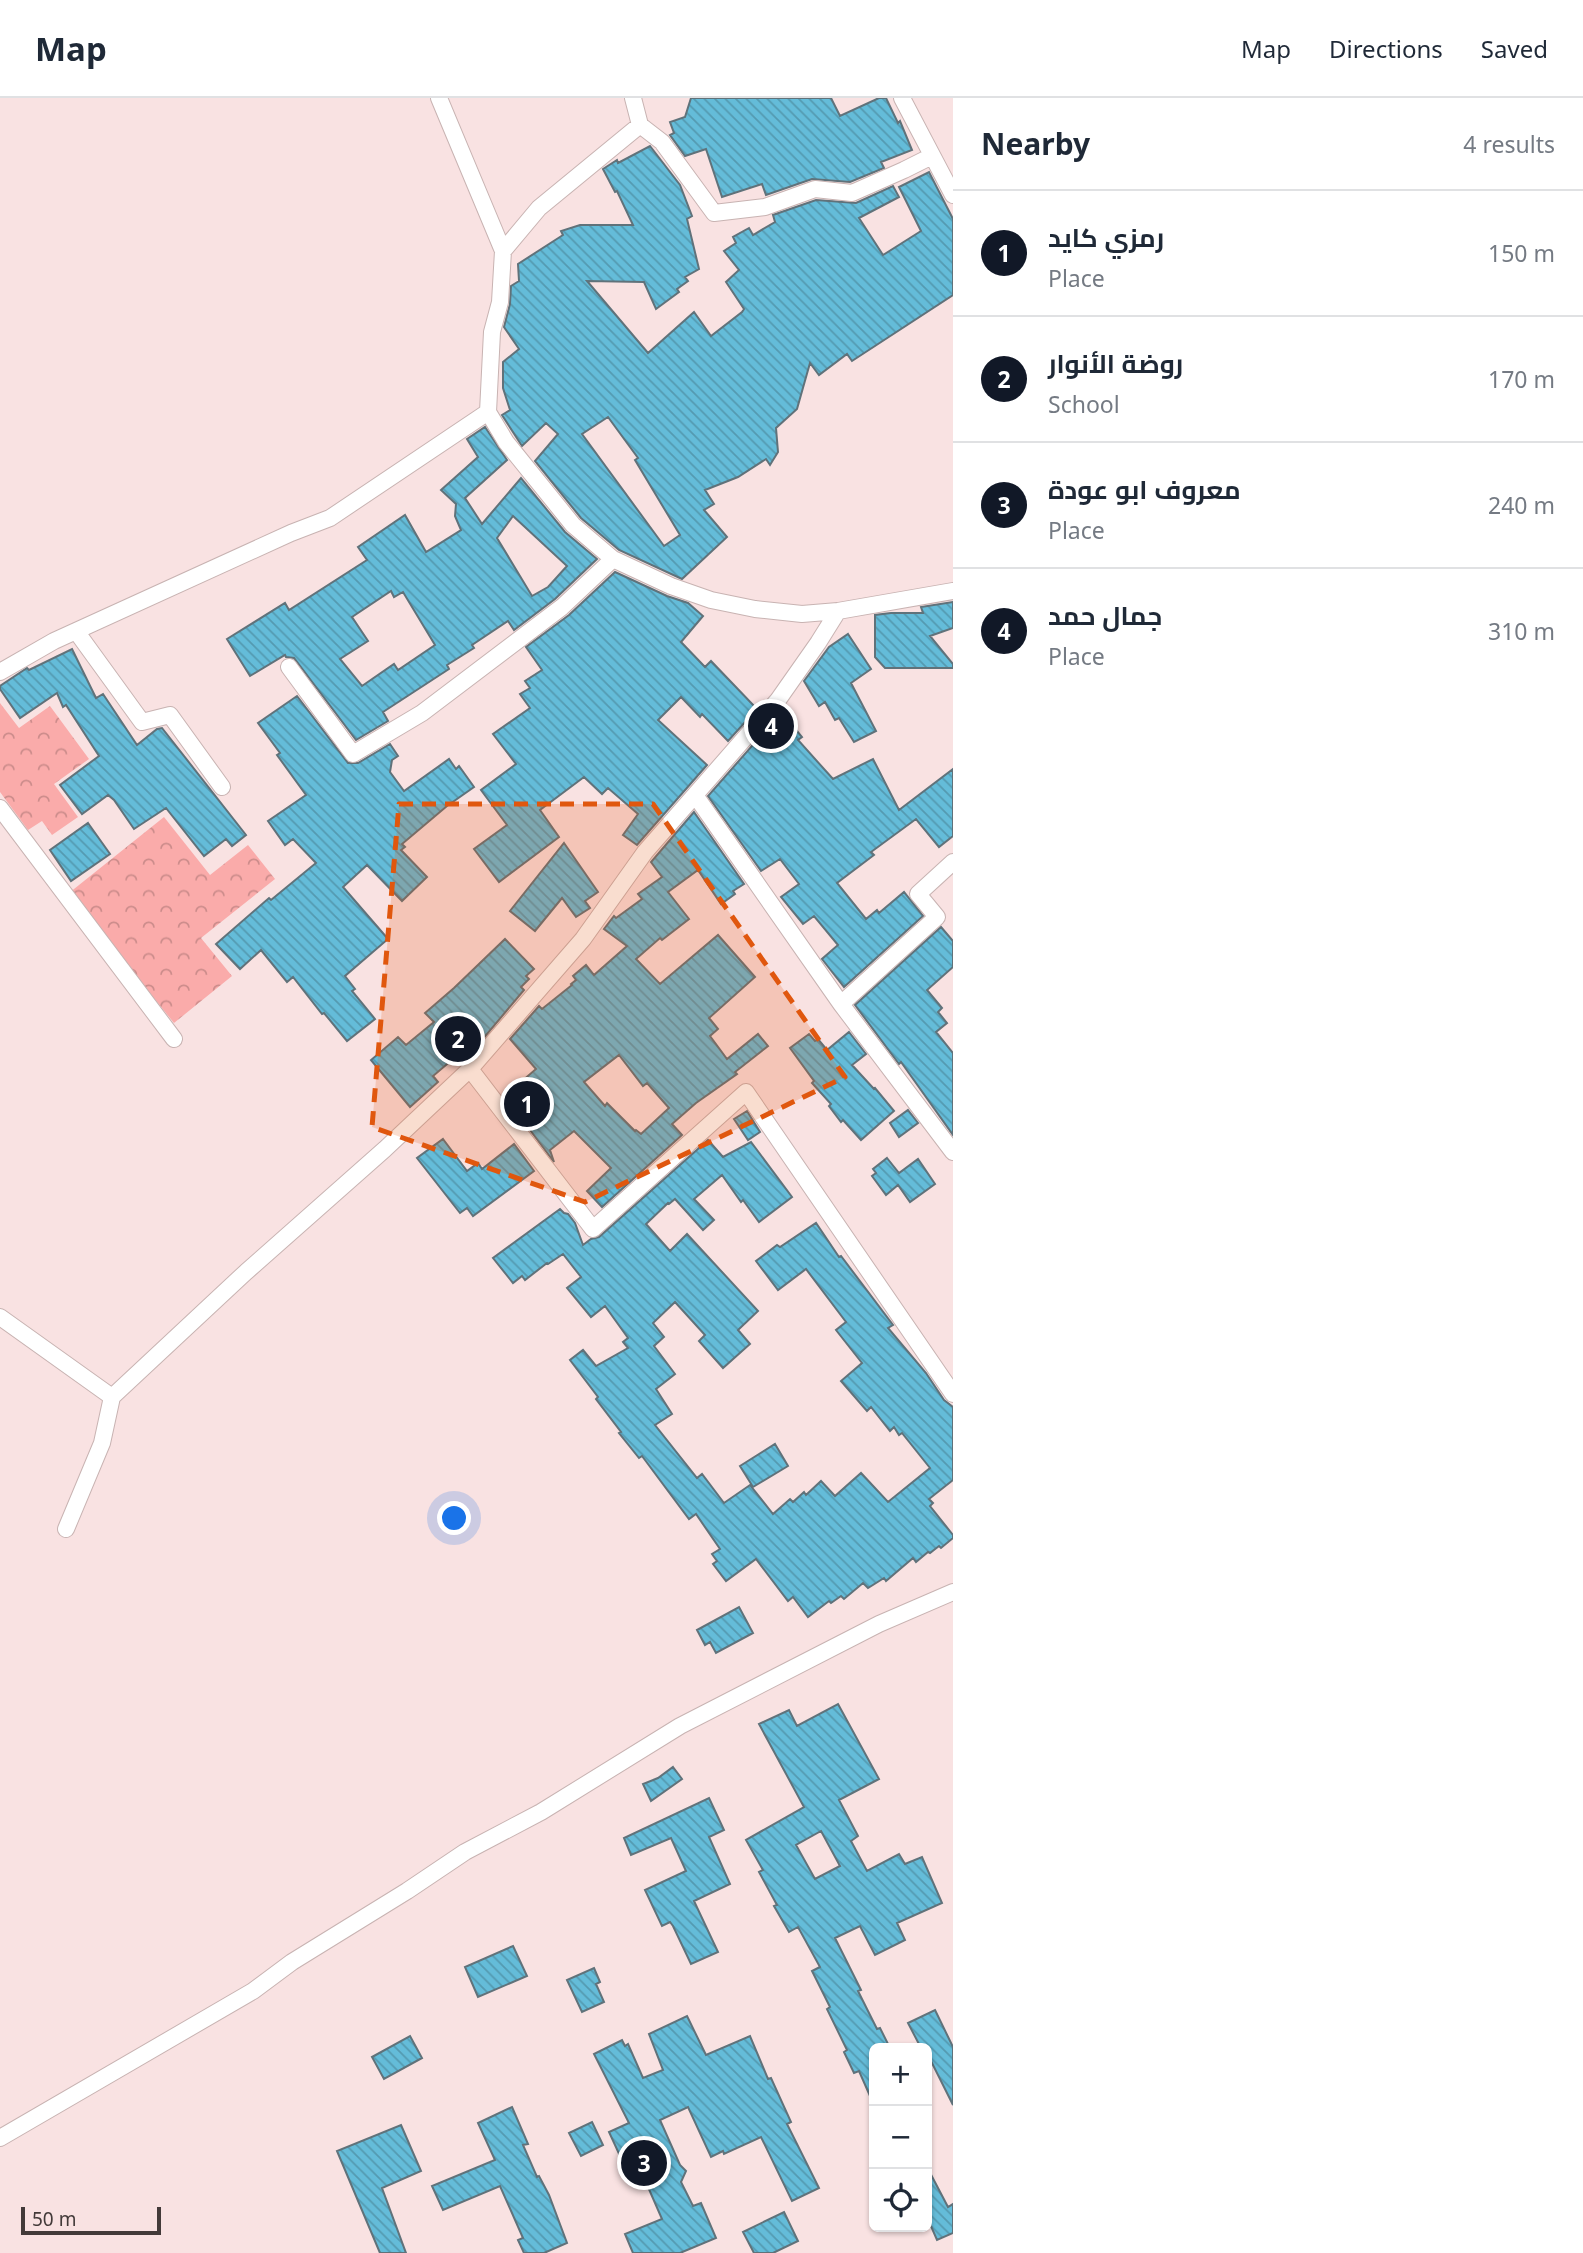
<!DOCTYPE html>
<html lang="en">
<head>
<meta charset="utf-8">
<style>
  body { margin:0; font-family:"Noto Sans",Cairo,sans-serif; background:#f2f2f3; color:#1f2937 }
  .controls { position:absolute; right:21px; bottom:21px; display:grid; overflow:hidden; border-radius:10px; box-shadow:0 2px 5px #0004 }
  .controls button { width:63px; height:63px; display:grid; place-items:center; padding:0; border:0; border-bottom:2px solid #e0e1e3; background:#fff; color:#1f2937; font:35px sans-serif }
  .scale { position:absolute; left:21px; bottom:18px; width:140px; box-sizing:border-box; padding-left:7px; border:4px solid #433a39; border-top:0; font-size:19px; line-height:24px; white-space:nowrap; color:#433a39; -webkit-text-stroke:5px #f9e2e2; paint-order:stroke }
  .you { position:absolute; left:455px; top:1421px; width:24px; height:24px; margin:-18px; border:5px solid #fff; border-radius:50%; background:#1a73e8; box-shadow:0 0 0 10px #1a73e833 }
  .badge { display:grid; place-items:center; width:46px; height:46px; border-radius:50%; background:#111827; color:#fff; font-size:23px; font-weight:700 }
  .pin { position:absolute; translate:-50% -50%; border:4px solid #fff; box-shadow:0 2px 7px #0006 }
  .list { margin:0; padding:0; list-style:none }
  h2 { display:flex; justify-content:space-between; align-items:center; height:91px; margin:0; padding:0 28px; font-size:30px }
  h2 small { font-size:23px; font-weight:400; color:#747a83 }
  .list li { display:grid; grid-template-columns:46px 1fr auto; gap:21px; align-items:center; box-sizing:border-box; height:126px; padding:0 28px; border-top:2px solid #e0e1e3 }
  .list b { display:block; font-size:26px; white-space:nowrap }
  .list p { margin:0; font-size:23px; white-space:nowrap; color:#747a83 }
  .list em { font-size:23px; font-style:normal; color:#747a83 }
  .icon { flex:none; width:38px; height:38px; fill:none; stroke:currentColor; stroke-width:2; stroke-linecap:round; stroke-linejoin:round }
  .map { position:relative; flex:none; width:953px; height:2155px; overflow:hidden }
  header { display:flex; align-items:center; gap:42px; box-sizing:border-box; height:98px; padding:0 35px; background:#fff; border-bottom:2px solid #e0e1e3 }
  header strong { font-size:33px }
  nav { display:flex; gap:38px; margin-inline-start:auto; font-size:24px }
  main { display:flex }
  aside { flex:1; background:#fff }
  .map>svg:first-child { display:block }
</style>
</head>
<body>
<header>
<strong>Map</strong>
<nav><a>Map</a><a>Directions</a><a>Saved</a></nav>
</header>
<main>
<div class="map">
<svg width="953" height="2155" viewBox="0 0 953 2155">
  <defs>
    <pattern id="forest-crowns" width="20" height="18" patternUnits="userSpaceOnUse" patternTransform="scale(1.75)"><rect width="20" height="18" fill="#faabaa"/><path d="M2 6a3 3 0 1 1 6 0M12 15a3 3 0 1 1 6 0" fill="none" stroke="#cc8c8b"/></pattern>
    <pattern id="building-back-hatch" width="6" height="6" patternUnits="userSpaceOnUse" patternTransform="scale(1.75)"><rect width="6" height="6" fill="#64bcd9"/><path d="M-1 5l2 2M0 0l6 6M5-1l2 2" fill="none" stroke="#549ab1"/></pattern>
  </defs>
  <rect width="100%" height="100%" fill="#f9e2e2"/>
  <path fill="url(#forest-crowns)" d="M0,605L19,630L50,608L89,661L54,686L78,719L52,737L42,723L28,732L0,694Z
    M164,719L210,777L248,747L275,781L201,840L232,878L174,925L69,795Z"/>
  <path fill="url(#building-back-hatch)" stroke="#60727a" stroke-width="2" fill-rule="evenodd" d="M691,0H831L840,18L879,0H886L898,25L900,23L912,52L881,64L884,70L850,84L812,81L766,97L762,86L722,99L706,51L685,58L670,37L674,35L670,24L685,19Z
    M650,48L680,87L692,118L687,121L699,171L685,179L688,183L677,191L679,194L656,211L644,184L587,183L648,255L694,214L711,238L742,214L744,211L726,184L739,172L724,153L736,145L733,139L749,130L753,137L775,124L773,117L816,102L856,105L893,88L899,99L859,120L883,157L921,133L899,89L929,74L953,121V197L852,263L847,256L819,277L810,265L797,311L776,330L778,354L770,367L766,361L738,379L705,392L714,406L704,412L727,439L682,481L619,452L581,420L535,363L558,336L546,325L522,348L502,317L510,312L503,290V264L519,251L504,229L510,206L511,188L519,183L518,166L563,137L561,133L580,127H633L617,93L615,94L603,71L617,62L618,65ZM608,319L638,360L635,362L680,437L664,448L582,336Z
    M485,329L507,362L465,400L482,426L521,380L565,434L597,461L555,501L514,532L508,523L472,547L474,550L447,567L449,571L383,614L388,623L356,642L294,560L286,559L285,557L250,578L227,541L285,505L289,512L367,462L358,449L405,417L426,454L461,432L455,418L456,406L441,392L478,359L467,341ZM513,418L567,468L548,489L532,498L497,440ZM391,493L394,499L403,494L435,547L398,572L394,566L362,588L340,561L368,543L352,519Z
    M615,474L667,498L688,505L703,518L681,544L705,569L711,563L757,611L728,643L702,616L700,619L681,599L658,622L707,667L637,747L623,737L638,716L608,690L602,696L584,679L540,712L559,739L499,784L474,751L507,727L481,692L516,666L493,636L530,610L520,596L530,590L525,583L542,572L526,549L569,517Z
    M953,504V530L930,538L953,566V570H885L875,559V517L891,515H923L921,509Z
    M848,536L871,571L851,585L876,633L854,644L839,620L835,622L825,604L819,608L804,583L829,549Z
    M72,551L96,600L103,596L137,647L157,631L162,630L246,737L232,748L226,741L204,758L166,710L134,731L114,702L108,697L82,716L60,687L99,658L66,607L63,609L57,595L20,620L0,591V588L27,570L29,572Z
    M297,598L348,665H358L390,646L398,658L392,662L390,674L404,693L449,661L456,671L459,668L474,689L447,708L402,746L405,749L401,752L427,779L402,803L367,767L343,789L388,841L345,878L355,891L352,893L375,921L347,943L324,915L322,916L293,879L287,884L261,852L240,871L216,846L269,800L271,802L316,765L293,741L285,747L268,723L306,697L277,657L280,655L258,625Z
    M783,616L802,639L798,642L833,681L873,661L899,712L953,671V738L939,749L916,721L871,754L874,757L837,785L866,821L877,812L879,815L904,794L923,818L844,889L822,861L838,847L814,818L803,826L781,799L799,786L780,761L761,773L708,698L773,624Z
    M694,714L744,786L733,793L735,796L721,806L698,772L668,794L689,821L662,842L660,840L636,861L660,886L718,837L755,879L709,920L718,931L710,938L727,961L758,936L768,948L735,974L737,976L696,1005L672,1026L682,1037L602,1109L587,1093L611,1070L574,1033L550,1052L554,1064L506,1000L507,999L506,997L536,971L510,941L539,908L542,911L572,887L571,886L576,882L573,878L586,867L594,877L627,848L604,831L614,818L616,820L642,801L638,796L662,779L651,764ZM619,957L643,988L647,985L669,1010L641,1036L636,1032L635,1033L607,1005L605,1008L584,984Z
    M88,725L110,756L71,783L50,752Z
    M564,745L598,794L585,803L590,810L576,819L562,800L535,833L510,813Z
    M941,829L953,843V869L927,892L942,910L938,914L947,925L936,934L953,955V1037L901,964L899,966L855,907Z
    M505,841L534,871L526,878L529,881L521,889L524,892L482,942L468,953L466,950L433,978L438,984L410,1009L371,962L398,939L406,947L434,924L425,915L454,890Z
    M849,934L866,956L852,967L874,991L875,990L894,1013L861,1042L843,1022L841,1024L829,1008L831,1006L812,985L814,983L790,950L809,936L815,943L818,941L827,952Z
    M908,1012L918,1025L899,1039L890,1025Z
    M747,1013L760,1034L748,1042L734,1021Z
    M443,1041L467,1073L478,1065L482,1071L514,1046L534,1073L473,1118L467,1110L460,1115L417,1060Z
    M708,1042L723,1059L751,1044L792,1099L759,1124L743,1102L741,1104L722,1077L694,1101L714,1122L703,1132L675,1101L669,1106L668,1105L646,1126L670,1153L687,1136L758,1213L738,1232L750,1246L723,1270L699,1243L705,1237L675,1204L653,1225L664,1239L654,1248L675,1276L656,1291L672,1316L655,1327L697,1380L702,1376L724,1405L750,1387L773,1416L790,1401L793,1404L804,1394L806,1397L821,1383L835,1398L861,1375L888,1404L930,1370L902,1335L899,1337L894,1329L890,1333L871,1309L867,1313L841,1283L862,1265L836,1232L846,1224L806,1171L778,1192L756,1163L777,1147L780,1149L816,1125L839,1159L841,1158L893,1227L888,1230L926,1275L944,1302L953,1309V1382L929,1401L933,1405L930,1408L953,1437V1440L941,1450L939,1448L930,1455L928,1454L916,1464L913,1460L886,1483L884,1480L868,1490L863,1485L844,1501L841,1498L831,1505L829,1503L808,1519L793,1499L788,1503L756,1461L726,1483L713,1466L717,1463L712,1456L720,1451L696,1416L689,1421L642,1358L639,1360L619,1335L621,1334L596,1301L598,1299L570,1262L583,1252L596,1268L628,1250L623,1244L628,1240L605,1208L591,1219L567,1190L581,1179L563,1156L548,1166L547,1165L525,1182L522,1178L513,1185L493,1160L560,1111L564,1115L568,1116L575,1125L583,1147L591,1141L599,1139Z
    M887,1060L899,1075L918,1061L935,1086L910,1104L898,1087L886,1097L872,1078L876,1075L873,1071Z
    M775,1346L788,1368L753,1389L740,1368Z
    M739,1509L753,1535L716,1555L710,1544L705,1547L697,1532Z
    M838,1606L879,1681L839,1702L858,1738L851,1743L867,1773L899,1756L905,1766L922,1759L942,1805L897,1825L905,1842L875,1857L860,1828L835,1840L861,1892L858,1893L877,1931L880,1930L890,1950H874V2007L859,1973L854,1975L844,1954L847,1952L827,1911L830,1909L812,1873L820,1869L798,1829L789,1834L774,1808L777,1807L759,1774L763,1772L746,1742L804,1709L759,1626L789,1612L797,1628ZM821,1733L840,1768L815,1781L796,1747Z
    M673,1669L682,1681L651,1703L643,1686L658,1680Z
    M709,1700L724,1732L709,1739L730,1786L694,1803L718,1854L691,1866L673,1828L670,1824L662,1828L645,1792L686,1773L671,1740L631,1757L624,1740Z
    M513,1848L527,1878L478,1899L465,1869Z
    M594,1870L600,1884L596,1886L604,1904L582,1914L567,1882Z
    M935,1912L953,1949V2007L931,1963L927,1965V1950H921L908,1925Z
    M687,1918L706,1957L750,1938L768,1981L771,1980L791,2024L787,2026L819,2090L792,2103L761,2039L724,2056L723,2053L711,2059L688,2009L660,2022L680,2067L686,2073L681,2084L693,2108L701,2105L716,2140L680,2155H633L625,2136L662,2121L638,2066L626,2071L609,2034L629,2025L594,1956L622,1942L625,1948L628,1946L643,1980L663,1972L649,1936Z
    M410,1938L422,1960L384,1981L372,1959Z
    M512,2009L528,2046L523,2047L537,2079L539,2078L549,2097L567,2145L544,2155H524L518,2142L523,2140L500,2088L443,2112L432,2088L495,2062L478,2025Z
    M592,2024L603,2047L581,2058L569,2035Z
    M401,2027L421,2073L382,2090L406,2155H380L337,2053Z
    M927,2069L948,2109L953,2106V2135L937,2142L927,2119Z
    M784,2114L798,2143L773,2155H754L743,2134Z"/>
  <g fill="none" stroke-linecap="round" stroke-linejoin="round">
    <g stroke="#c8b3b2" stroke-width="18">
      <path id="street" d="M439,0L503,153L500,204L492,234L488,314L506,344L573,427L613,461L671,488L711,502L755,511L802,516L838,513L953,493
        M902,0L953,97
        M640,27L662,44L714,115L765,109L815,91L852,95L904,72L932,58
        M503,153L539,110L640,27L633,0
        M76,533L142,624L170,617L222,689
        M289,569L353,656L422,615L562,509L613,461
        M0,574L54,543L291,435L330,420L488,314
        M695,697L841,906L953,1054
        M0,710L174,941
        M841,906L937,819L918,796L953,764
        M470,971L593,1131L746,994L953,1296
        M0,1219L112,1299
        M66,1431L102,1345L112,1299L246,1174L385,1051L470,971L583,841L645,754L778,602L818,545L838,513
        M0,2040L253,1893L292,1864L407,1793L465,1754L541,1714L680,1628L879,1526L953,1494"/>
    </g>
    <use href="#street" stroke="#fff" stroke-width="16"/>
  </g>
  <path fill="#e0570e" fill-opacity="0.2" stroke="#e0570e" stroke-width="5" stroke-dasharray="14 9" stroke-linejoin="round" d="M399,706H653L845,979L585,1104L372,1029Z"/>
</svg>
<div class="controls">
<button>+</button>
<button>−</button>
<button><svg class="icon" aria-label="locate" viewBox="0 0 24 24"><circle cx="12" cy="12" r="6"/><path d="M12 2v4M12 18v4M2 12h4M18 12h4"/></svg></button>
</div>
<div class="scale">50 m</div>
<div class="you"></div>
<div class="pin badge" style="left:527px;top:1006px">1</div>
<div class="pin badge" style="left:458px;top:941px">2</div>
<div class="pin badge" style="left:644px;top:2065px">3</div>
<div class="pin badge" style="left:771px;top:628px">4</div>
</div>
<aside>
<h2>Nearby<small>4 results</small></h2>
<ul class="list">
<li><span class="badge">1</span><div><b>رمزي كايد</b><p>Place</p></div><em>150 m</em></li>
<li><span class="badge">2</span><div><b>روضة الأنوار</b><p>School</p></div><em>170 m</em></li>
<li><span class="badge">3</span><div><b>معروف ابو عودة</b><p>Place</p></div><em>240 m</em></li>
<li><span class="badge">4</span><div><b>جمال حمد</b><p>Place</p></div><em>310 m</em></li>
</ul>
</aside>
</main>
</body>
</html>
